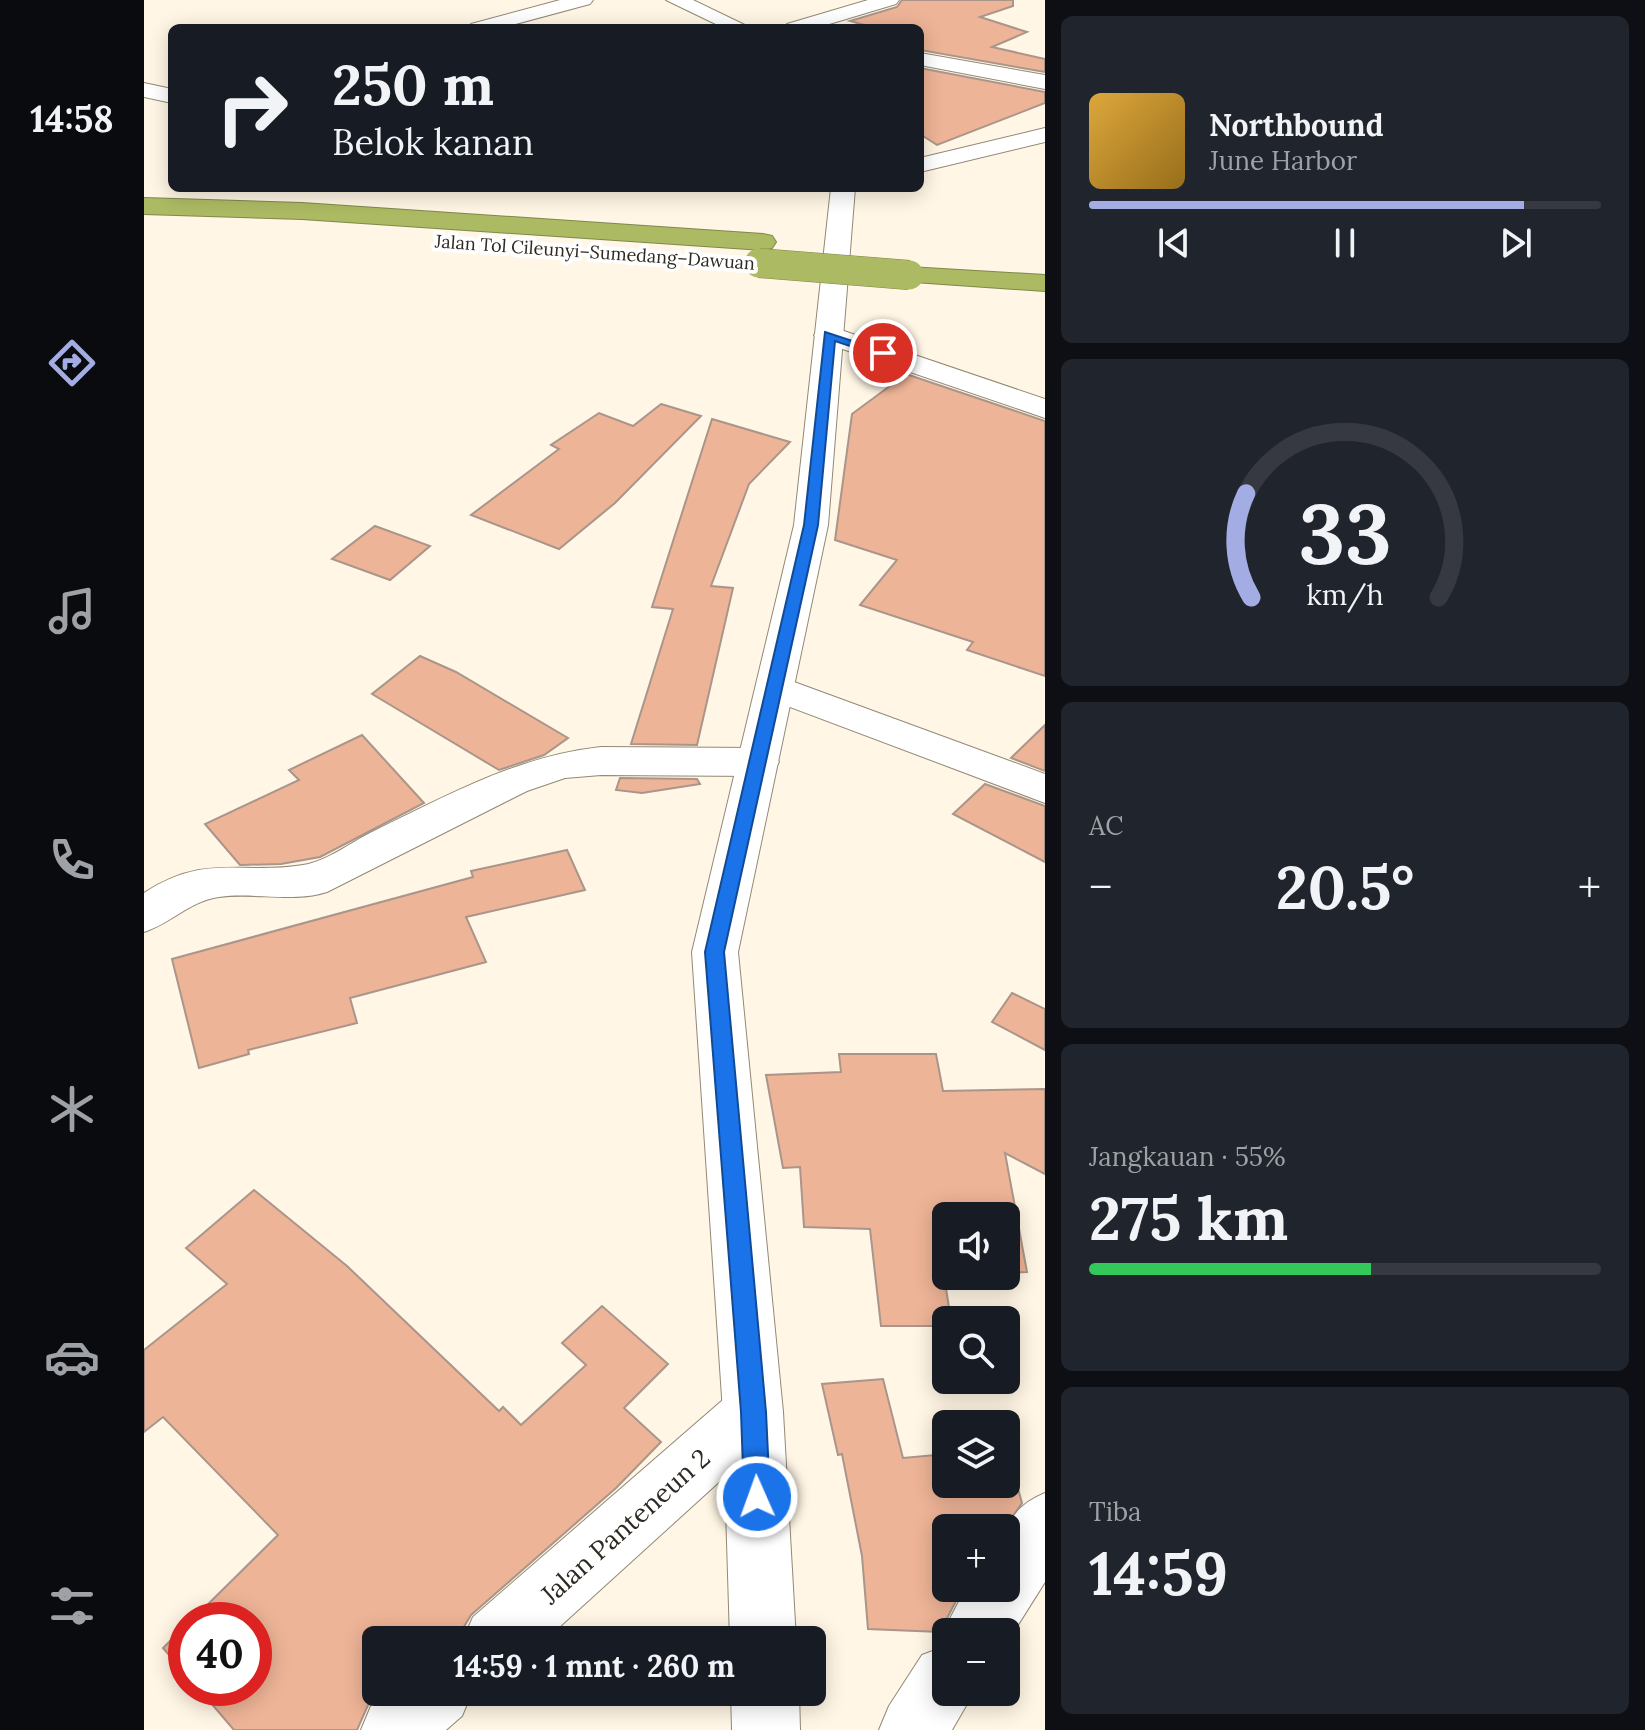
<!DOCTYPE html>
<html lang="id">
<meta charset="utf-8">
<style>
body{margin:0;font-family:Lora,serif;background:#20242c;color:#f1f3f6;height:100vh;display:flex;flex-direction:column;font-size:30px;white-space:nowrap}
*{box-sizing:border-box;margin:0}
p{font-size:26px;color:#9ea1a6}
.icon{flex:none;width:44px;height:44px;fill:none;stroke:currentColor;stroke-width:2;stroke-linecap:round;stroke-linejoin:round}
.map{position:relative;flex:1;overflow:hidden}
.sheet{display:flex;flex-direction:column;gap:16px;padding:16px;background:#0d0f14;width:600px}
.sheet>*{flex:none}
.hud{position:absolute;left:24px;top:24px;width:756px;height:168px;border-radius:12px;box-shadow:0 4px 20px #0003;background:#171b24;color:#f1f3f6;overflow:hidden}
.fabs{position:absolute;left:788px;top:1202px;display:grid;gap:16px}
.fabs a{display:grid;place-items:center;width:88px;height:88px;border-radius:12px;background:#171b24;box-shadow:0 4px 20px #0003;font-size:40px}
.speed{position:absolute;left:24px;top:1602px;display:flex;gap:16px;font-size:40px;font-weight:700;text-align:center}
.speed>*{display:grid;place-content:center;width:104px;height:104px;border-radius:50%;background:#171b24;box-shadow:0 4px 20px #0003;line-height:1}
.speed .limit{border:12px solid #d22;background:#fff;color:#111}
.pin{position:absolute;display:grid;place-items:center;width:68px;height:68px;color:#fff;margin:-34px;border:4px solid #fff;border-radius:50%;box-shadow:0 2px 8px #0007}
.me{position:absolute;width:88px;margin:-44px;rotate:358deg;stroke-linejoin:round;filter:drop-shadow(0 0 6px #0008)}
.turn{display:flex;align-items:center;gap:28px;height:168px;padding:0 32px;font-size:36px}
.turn .icon{width:104px;height:104px;stroke-width:2.5}
.turn b{display:block;font-size:56px;line-height:68px}
.big{font-size:60px;font-weight:700;line-height:1.1}
.sheet .tile{flex:1;display:flex;flex-direction:column;justify-content:center;gap:12px;min-width:0;padding:0 28px;border-radius:12px;background:#20242c}
.sheet .dial{align-items:center;gap:0}
.dial svg{height:208px;overflow:visible;fill:none;stroke:#363941;stroke-width:7;stroke-linecap:round;text-anchor:middle}
.dial text{fill:#f1f3f6;stroke:none}
.song{display:flex;align-items:center;gap:24px}
.cover{width:96px;height:96px;border-radius:12px;background:linear-gradient(135deg,hsl(40 70% 55%),hsl(40 70% 35%))}
.played{height:8px;border-radius:4px;background:linear-gradient(90deg,#a4ade3 85%,#363941 85%)}
.keys{display:flex;justify-content:space-around;direction:ltr}
.heat{display:flex;justify-content:space-between;align-items:center;font-size:44px;direction:ltr}
.charge{height:12px;border-radius:6px;background:linear-gradient(90deg,#34c759 55%,#363941 0)}
.trip{position:absolute;left:218px;top:1626px;width:464px;height:80px;border-radius:12px;background:#171b24;box-shadow:0 4px 20px #0003;font-weight:700;line-height:80px;text-align:center}
main{display:flex;flex:1;min-height:0}
.tab-bar{display:flex;flex-direction:column;width:144px;justify-content:space-around;align-items:center;background:#090b0e;color:#9ea1a6}
.tab-bar .icon{width:56px;height:56px}
.tab-bar .selected{color:#a4ade3}
.tab-bar b{font-size:36px;color:#f1f3f6}
.map>svg:first-child{display:block}
.building{fill:#eeb497;stroke:#aa958a;stroke-width:2}
.lines{fill:none;stroke-linecap:round;stroke-linejoin:round}
.street-casing{stroke:#928875;stroke-width:2}
.secondary-casing{stroke:#928875;stroke-width:2}
.highway-casing{stroke:#80884c;stroke-width:2}
.street{fill:#fff;fill-rule:evenodd}
.secondary{fill:#fff;fill-rule:evenodd}
.highway{fill:#acba63;fill-rule:evenodd}
.highway-bridge-casing{stroke:#80884c;stroke-width:30;stroke-linecap:butt}
.highway-bridge{stroke:#acba63;stroke-width:29}
.route{fill:#1a73e8;stroke:#114b97;stroke-width:2}
.labels{text-anchor:middle;dominant-baseline:central;stroke-width:8;stroke-linejoin:round;paint-order:stroke}
.far-street-label{font-size:18px;fill:#2e2a22;stroke:#fff}
.near-street-label{font-size:26px;fill:#2e2a22;stroke:#fff}
</style>
<main>
<nav class="tab-bar">
<b>14:58</b>
<svg class="icon selected" aria-label="directions" viewBox="0 0 24 24"><path d="M12 3l9 9-9 9-9-9zM9 14v-3h6M13 9l2 2-2 2"/></svg>
<svg class="icon" aria-label="music" viewBox="0 0 24 24"><path d="M9 18V5l10-2v13"/><circle cx="6" cy="18" r="3"/><circle cx="16" cy="16" r="3"/></svg>
<svg class="icon" aria-label="phone" viewBox="0 0 24 24"><path d="M5 4h4l2 5-3 2q2 4 5 5l2-3 5 2v4C11 20 4 13 5 4z"/></svg>
<svg class="icon" aria-label="climate" viewBox="0 0 24 24"><path d="M12 3v18M4 7l16 10M4 17L20 7"/></svg>
<svg class="icon" aria-label="car" viewBox="0 0 24 24"><path d="M5 17H2v-5l4-1 3-4h7l3 4 3 1v5h-3M9 17h6M6 11h13"/><circle cx="7" cy="17" r="2"/><circle cx="17" cy="17" r="2"/></svg>
<svg class="icon" aria-label="filters" viewBox="0 0 24 24"><path d="M4 7h16M4 17h16"/><circle cx="9" cy="7" r="2"/><circle cx="15" cy="17" r="2"/></svg>
</nav>
<div class="map">
<svg width="901" height="1730" viewBox="0 0 901 1730">
<rect width="100%" height="100%" fill="#fff6e5"/>
<g class="building">
<polygon points="758,0 869,0 869,6 836,17 883,32 848,47 901,59 901,72 776,50 776,28 731,28 706,21 753,7"/>
<polygon points="776,68 901,92 901,103 793,145 776,134"/>
<polygon points="762,374 901,421 901,676 823,650 829,642 716,605 753,560 691,540 708,414"/>
<polygon points="517,404 557,416 471,503 415,549 327,515 415,449 407,445 455,413 489,426"/>
<polygon points="568,419 646,442 605,484 567,586 589,588 553,745 487,744 529,609 508,607"/>
<polygon points="231,526 286,546 246,580 188,559"/>
<polygon points="276,656 312,672 424,738 400,755 355,770 228,694"/>
<polygon points="901,725 901,771 867,758"/>
<polygon points="218,735 280,803 176,857 137,864 96,865 61,824 155,780 145,770"/>
<polygon points="476,778 553,779 556,784 498,793 472,790"/>
<polygon points="841,784 901,806 901,862 809,814"/>
<polygon points="423,850 441,890 322,917 342,962 206,998 213,1023 104,1050 105,1054 55,1068 28,959 329,877 327,871"/>
<polygon points="868,993 901,1009 901,1050 848,1022"/>
<polygon points="695,1054 792,1054 799,1091 901,1089 901,1174 861,1153 883,1272 862,1273 862,1216 802,1216 802,1276 808,1276 800,1276 807,1320 802,1320 802,1326 737,1326 726,1229 660,1227 656,1167 639,1168 622,1075 697,1072"/>
<polygon points="110,1190 203,1266 355,1411 359,1407 377,1425 442,1365 418,1343 458,1306 524,1364 480,1408 517,1442 472,1488 327,1615 312,1640 232,1640 232,1692 238,1692 224,1705 213,1730 90,1730 54,1688 110,1688 110,1620 48,1620 134,1535 19,1417 0,1432 0,1350 83,1284 42,1248"/>
<polygon points="739,1379 759,1458 802,1454 802,1484 862,1484 863,1449 878,1503 862,1526 802,1528 802,1588 813,1588 814,1597 796,1632 724,1629 718,1556 698,1454 694,1455 678,1384"/>
<polygon points="42,1625 42,1674 19,1648"/>
</g>
<g class="lines">
<defs>
<g id="street">
<polygon points="416,0 449,0 446,4 357,28 324,28 327,24"/>
<polygon points="724,0 755,0 752,4 672,28 640,28 643,24"/>
<polygon points="776,53 901,75 901,89 776,65"/>
<polygon points="0,83 28,89 28,103 0,97"/>
<polygon points="901,128 901,142 776,172 776,158"/>
<polygon points="685,326 901,399 901,418 675,341 670,335 675,329"/>
<polygon points="631,675 901,774 901,803 617,696 612,687 617,678"/>
<path d="M457,747L614,748L629,752L635,762L629,772L614,776L457,775L421,778L383,791L183,892C148,903 111,892 75,897C46,901 26,924 0,932V893C61,853 97,875 159,865C182,862 209,841 230,831C304,795 374,756 457,747Z"/>
<polygon points="609,1384 630,1392 639,1412 630,1432 401,1640 319,1640 329,1617 588,1392"/>
<path d="M901,1493V1582L862,1644V1632H802V1639L799,1632L822,1588H862C862,1543 853,1513 901,1493Z"/>
<polygon points="802,1646 802,1692 830,1692 808,1730 735,1730 745,1706 778,1655"/>
<polygon points="243,1692 328,1692 318,1716 302,1730 217,1730 227,1706"/>
</g>
<g id="secondary">
<polygon points="522,0 549,0 607,28 580,28"/>
<polygon points="687,188 711,188 684,525 594,952 639,1412 652,1640 586,1640 579,1412 548,952 650,525"/>
<polygon points="587,1692 655,1692 656,1730 588,1730"/>
</g>
<g id="highway">
<polygon points="0,198 158,203 619,234 628,236 632,242 628,248 619,250 158,219 0,214"/>
<polygon points="765,267 901,275 901,291 755,281 751,275 755,269"/>
</g>
</defs>
<use href="#street" class="street-casing"/>
<use href="#secondary" class="secondary-casing"/>
<use href="#highway" class="highway-casing"/>
<use href="#street" class="street"/>
<use href="#secondary" class="secondary"/>
<use href="#highway" class="highway"/>
<defs>
<polyline id="highway-bridge" points="615,263 765,275"/>
</defs>
<use href="#highway-bridge" class="highway-bridge-casing"/>
<use href="#highway-bridge" class="highway-bridge"/>
</g>
<polygon class="route" points="681,332 745,353 739,357 691,341 674,525 580,952 622,1412 626,1497 622,1506 613,1510 604,1506 600,1497 597,1412 561,952 660,525"/>
<g class="labels">
<g class="far-street-label">
<text transform="translate(451 252) rotate(4)">Jalan Tol Cileunyi–Sumedang–Dawuan</text>
</g>
<g class="near-street-label">
<text transform="translate(481 1526) rotate(-42)">Jalan Panteneun 2</text>
</g>
</g>
</svg>
<div class="fabs">
<a><svg class="icon" aria-label="sound" viewBox="0 0 24 24"><path d="M4 9h4l5-4v14l-5-4H4zM17 9q2 3 0 6"/></svg></a>
<a><svg class="icon" aria-label="search" viewBox="0 0 24 24"><circle cx="10" cy="10" r="6"/><path d="M15 15l6 6"/></svg></a>
<a><svg class="icon" aria-label="layers" viewBox="0 0 24 24"><path d="M12 4l9 5-9 5-9-5zM3 14l9 5 9-5"/></svg></a>
<a>+</a>
<a>−</a>
</div>
<div class="speed"><div class="limit">40</div></div>
<div class="pin" style="left:739px;top:353px;background:#d93025"><svg class="icon" aria-label="arrive" viewBox="0 0 24 24"><path d="M6 21V4h12l-3 4 3 4H6"/></svg></div>
<svg class="me" style="left:613px;top:1497px" viewBox="-20 -20 40 40"><circle r="17" fill="#1a73e8" stroke="#fff" stroke-width="3"/><path d="M0-11L8 9 0 5-8 9z" fill="#fff"/></svg>
<div class="trip">14:59 · 1 mnt · 260 m</div>
<div class="hud">
<div class="turn"><svg class="icon" aria-label="right" viewBox="0 0 24 24"><path d="M7 20v-9h11M14 6l5 5-5 5"/></svg><div><b>250 m</b>Belok kanan</div></div>
</div>
</div>
<section class="sheet">
<div class="tile">
<div class="song"><i class="cover"></i><div><b>Northbound</b><p>June Harbor</p></div></div>
<div class="played"></div>
<div class="keys"><svg class="icon" aria-label="previous" viewBox="0 0 24 24"><path d="M18 5L8 12l10 7zM5 5v14"/></svg><svg class="icon" aria-label="pause" viewBox="0 0 24 24"><path d="M8 5v14M16 5v14"/></svg><svg class="icon" aria-label="next" viewBox="0 0 24 24"><path d="M6 5l10 7-10 7zM19 5v14"/></svg></div>
</div>
<div class="tile dial"><svg viewBox="0 0 100 80">
<path d="M14 69A42 42 0 1 1 86 69"/>
<path d="M14 69A42 42 0 0 1 12 29" stroke="#a4ade3"/>
<text x="50" y="56" font-size="32" font-weight="700">33</text>
<text x="50" y="72" font-size="11">km/h</text>
</svg></div>
<div class="tile"><p>AC</p>
<div class="heat"><a>−</a><b class="big">20.5°</b><a>+</a></div>
</div>
<div class="tile"><p>Jangkauan · 55%</p><b class="big">275 km</b><div class="charge"></div></div>
<div class="tile"><p>Tiba</p><b class="big">14:59</b></div>
</section>
</main>
